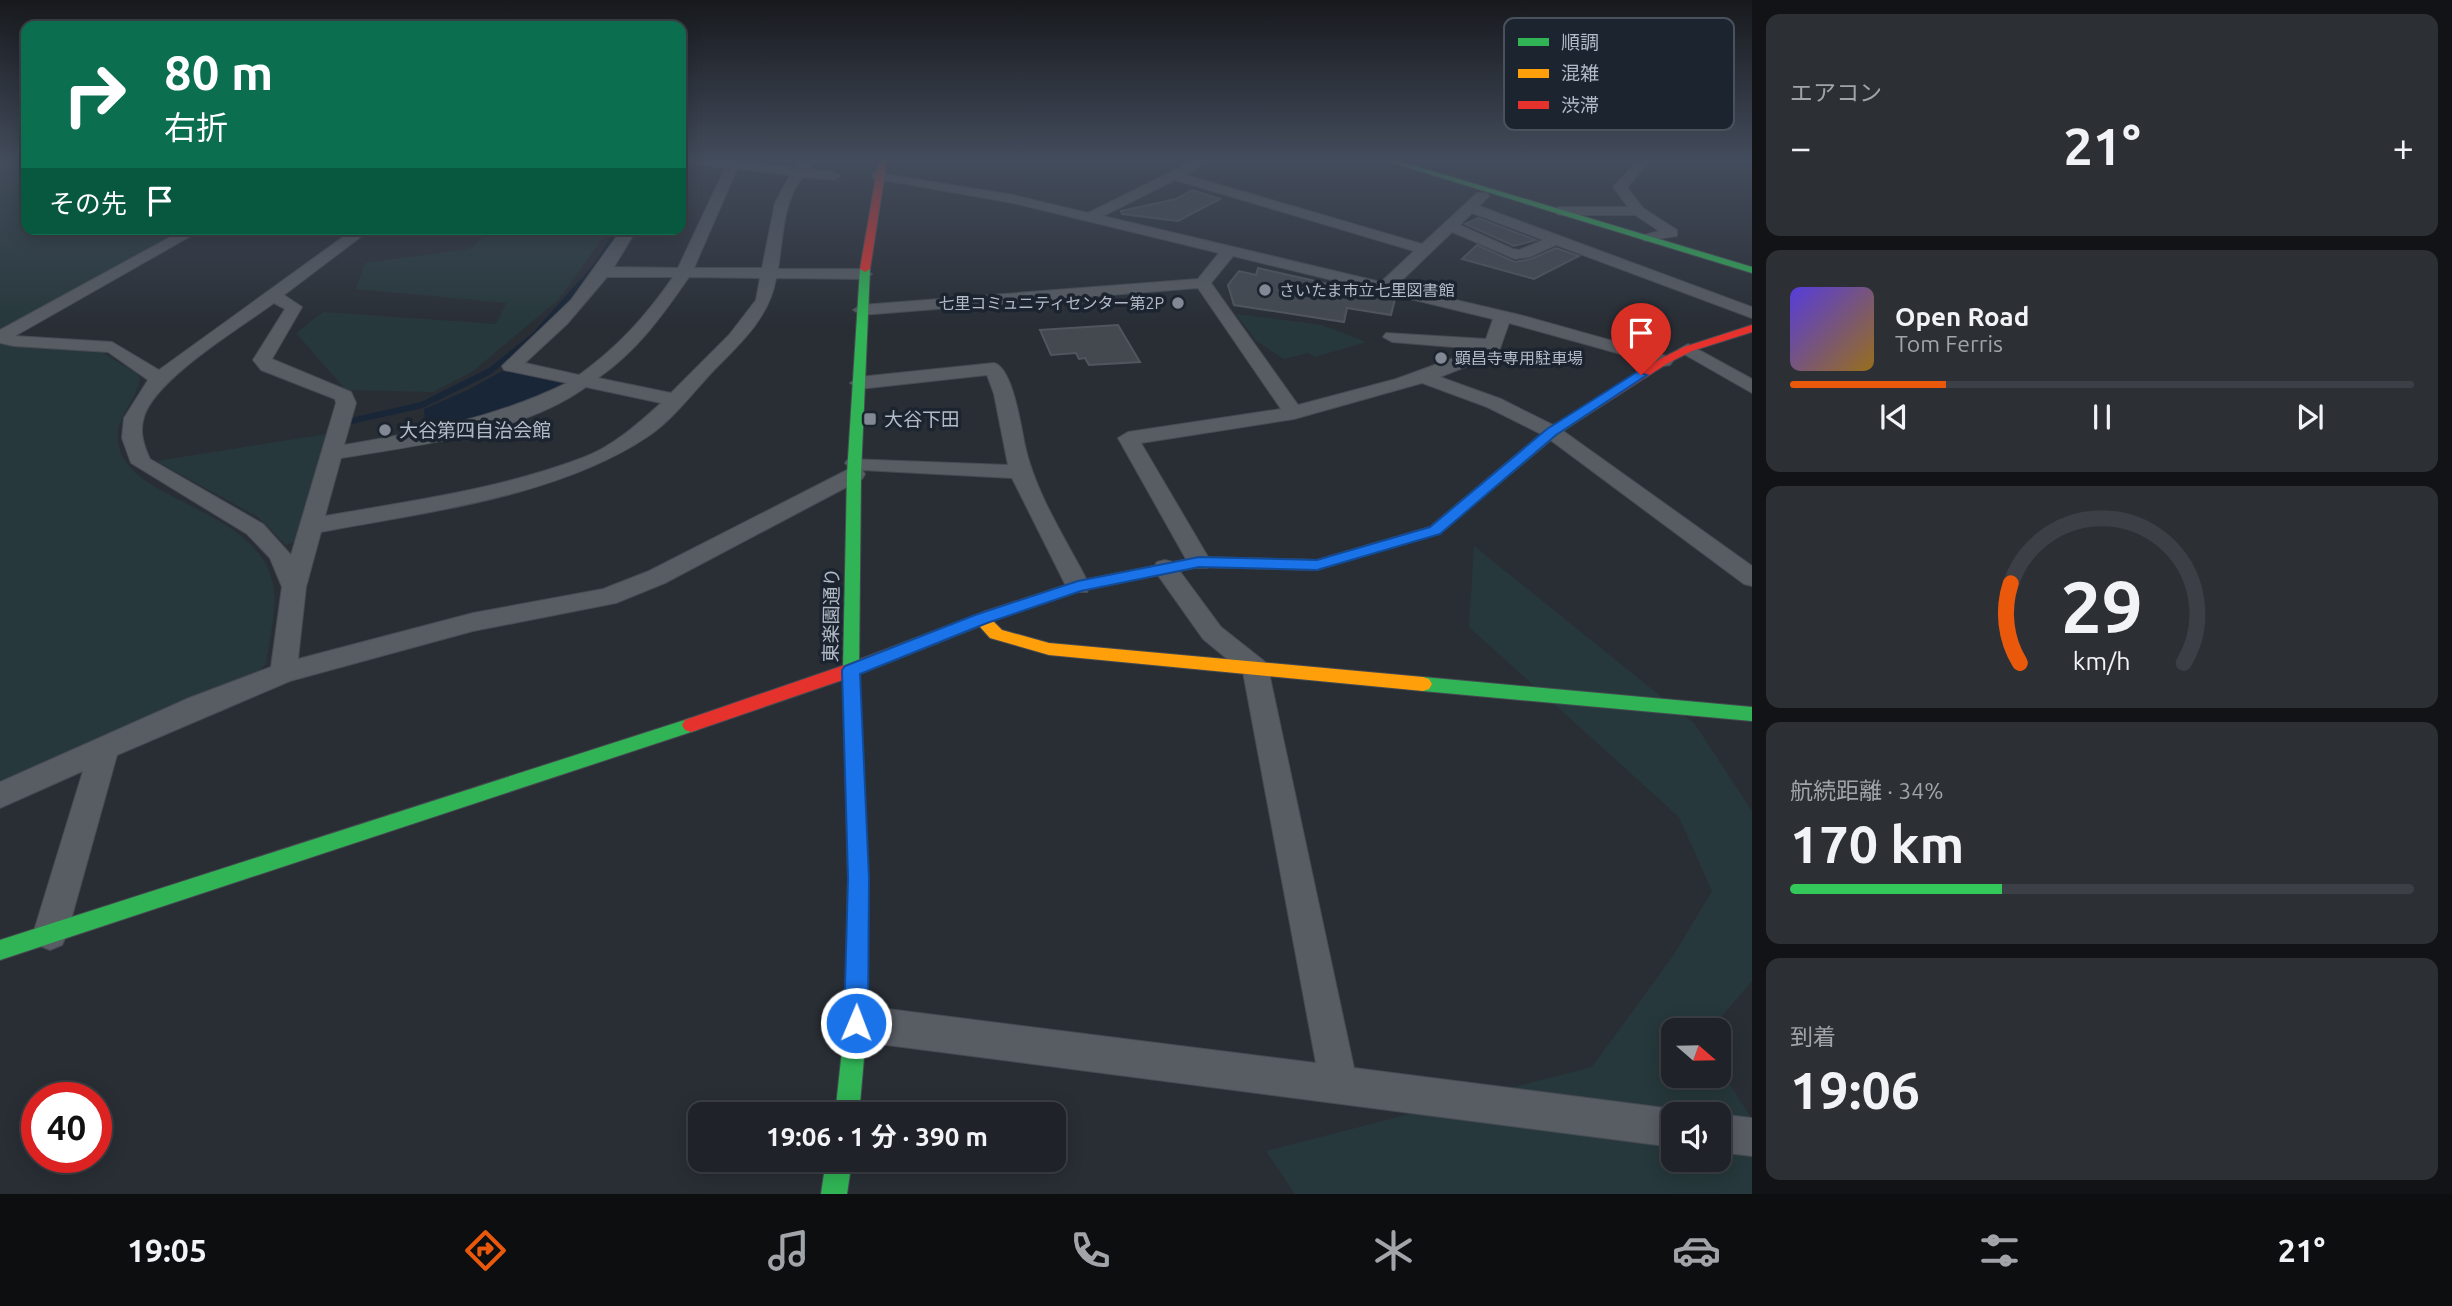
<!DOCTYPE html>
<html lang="ja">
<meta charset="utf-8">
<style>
body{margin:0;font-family:Ubuntu,"Noto Sans JP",sans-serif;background:#2c2f34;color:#f1f3f6;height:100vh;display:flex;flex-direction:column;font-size:26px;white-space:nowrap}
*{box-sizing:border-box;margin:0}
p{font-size:23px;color:#a1a4a8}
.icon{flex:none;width:38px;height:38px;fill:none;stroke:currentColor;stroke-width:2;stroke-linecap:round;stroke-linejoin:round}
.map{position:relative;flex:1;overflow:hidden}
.drawer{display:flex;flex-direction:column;gap:14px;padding:14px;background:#111316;width:700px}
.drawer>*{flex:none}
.top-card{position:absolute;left:21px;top:21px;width:665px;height:214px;border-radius:14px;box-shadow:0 4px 18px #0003,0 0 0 2px #3c3f45;background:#0b6e4f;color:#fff;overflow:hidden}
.needle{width:46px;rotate:110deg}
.tools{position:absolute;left:1661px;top:1018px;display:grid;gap:14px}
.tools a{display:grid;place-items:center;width:70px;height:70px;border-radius:14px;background:#1f2228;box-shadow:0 4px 18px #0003,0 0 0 2px #3c3f45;font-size:35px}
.speed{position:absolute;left:21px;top:1082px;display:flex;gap:14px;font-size:35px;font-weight:700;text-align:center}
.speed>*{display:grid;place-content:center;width:91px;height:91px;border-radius:50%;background:#1f2228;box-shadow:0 4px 18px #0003,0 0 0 2px #3c3f45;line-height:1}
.speed .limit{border:10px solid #d22;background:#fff;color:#111}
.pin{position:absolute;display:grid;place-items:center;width:60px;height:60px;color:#fff;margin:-72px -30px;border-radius:50% 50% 50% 0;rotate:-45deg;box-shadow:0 0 7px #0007}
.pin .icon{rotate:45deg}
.me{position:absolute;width:77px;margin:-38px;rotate:1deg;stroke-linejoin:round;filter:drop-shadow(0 0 5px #0008)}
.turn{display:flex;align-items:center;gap:24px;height:147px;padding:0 28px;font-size:32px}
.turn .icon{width:91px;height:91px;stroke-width:2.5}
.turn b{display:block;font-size:49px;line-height:60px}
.then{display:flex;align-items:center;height:66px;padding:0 28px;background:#0003;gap:14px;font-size:26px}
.big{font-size:52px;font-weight:700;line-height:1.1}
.drawer .widget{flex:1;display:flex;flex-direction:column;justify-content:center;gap:10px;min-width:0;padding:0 24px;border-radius:14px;background:#2c2f34}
.drawer .dial{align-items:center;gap:0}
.dial svg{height:182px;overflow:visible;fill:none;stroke:#3c3f45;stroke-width:7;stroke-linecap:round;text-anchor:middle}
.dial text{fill:#f1f3f6;stroke:none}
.song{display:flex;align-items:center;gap:21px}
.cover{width:84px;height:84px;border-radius:10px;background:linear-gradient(135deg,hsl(250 70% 55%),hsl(40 70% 35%))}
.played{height:7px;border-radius:4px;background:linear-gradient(90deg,#ea580c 25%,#3c3f45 25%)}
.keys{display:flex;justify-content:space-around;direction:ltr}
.heat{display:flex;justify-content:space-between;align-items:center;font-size:38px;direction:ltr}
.charge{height:10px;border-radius:5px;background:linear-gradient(90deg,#34c759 34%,#3c3f45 0)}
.trip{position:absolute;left:688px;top:1102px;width:378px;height:70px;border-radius:14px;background:#1f2228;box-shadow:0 4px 18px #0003,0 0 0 2px #3c3f45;font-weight:700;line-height:70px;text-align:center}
.menu{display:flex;height:112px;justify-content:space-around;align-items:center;background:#0c0e10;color:#a1a4a8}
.menu .icon{width:49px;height:49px}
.menu .on{color:#ea580c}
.menu b{font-size:32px;color:#f1f3f6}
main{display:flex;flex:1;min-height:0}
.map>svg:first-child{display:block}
.green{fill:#26383b;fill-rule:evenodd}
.water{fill:#192638}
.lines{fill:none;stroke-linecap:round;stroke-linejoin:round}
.stream-far1{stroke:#192638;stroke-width:4.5}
.stream{stroke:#192638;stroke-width:6}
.building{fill:#444950;stroke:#51555d;stroke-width:2}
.street-casing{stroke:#464a52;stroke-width:2}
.fast-casing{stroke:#464a52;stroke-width:2}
.slow-casing{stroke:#464a52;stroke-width:2}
.jam-casing{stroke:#464a52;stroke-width:2}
.street{fill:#585c63;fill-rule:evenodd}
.fast{fill:#30b455;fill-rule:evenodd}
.slow{fill:#ff9f0a;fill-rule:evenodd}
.jam{fill:#e5322d;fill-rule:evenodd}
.route{fill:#1a73e8;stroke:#114b97;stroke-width:2}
.poi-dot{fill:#828994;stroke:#1c2430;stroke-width:2.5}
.labels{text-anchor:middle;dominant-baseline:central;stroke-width:7;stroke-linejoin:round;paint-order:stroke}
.far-poi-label{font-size:16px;fill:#b2bac7;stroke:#1c2430;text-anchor:start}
.poi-label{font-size:19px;fill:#b2bac7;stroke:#1c2430;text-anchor:start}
.street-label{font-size:19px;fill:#b2bac7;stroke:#1c2430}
.key{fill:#1c2430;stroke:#49515d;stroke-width:2}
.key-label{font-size:19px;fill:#b2bac7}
</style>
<main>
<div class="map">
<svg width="1752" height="1194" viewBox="0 0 1752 1194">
<rect width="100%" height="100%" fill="#292e35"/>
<g class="green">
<polygon points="0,159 26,159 26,229 191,229 0,332"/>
<polygon points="492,229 609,229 559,299 472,372 433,392 346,390 296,333 323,312 496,324 507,303 356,289 365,263 470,249"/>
<polygon points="1236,314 1322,325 1366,342 1315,357 1308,353 1284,359 1256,341"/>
<path d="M0,344L98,350L135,372L140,377C138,401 115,416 118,441C123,502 257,506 273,584C278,609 269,639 266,664L256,673L0,783Z"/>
<polygon points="327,434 296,541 286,545 258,517 156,461"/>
<path d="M1474,546L1694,723L1752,811V981L1709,1031H1673V1076H1718L1719,1068L1752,1119V1194H1295L1266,1151L1592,1067L1673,956L1712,891L1679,817L1469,627ZM1673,1115H1718V1160H1673Z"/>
</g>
<polygon class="water" points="504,370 568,383 528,405 426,432 424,409 468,390"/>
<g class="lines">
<polyline class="stream-far1" points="579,285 594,268 618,229"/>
<polyline class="stream" points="351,421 422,405 490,371 535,335 581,283"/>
</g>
<g class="building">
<polygon points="1192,190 1220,199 1178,221 1122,214 1121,211 1176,199"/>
<polygon points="1478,218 1536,240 1514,246 1465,224"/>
<polygon points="1477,245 1515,262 1531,259 1556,248 1579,256 1534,279 1462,259"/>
<polygon points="1258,268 1395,299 1391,315 1347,308 1344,322 1234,305 1228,285 1239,271 1256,275"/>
<polygon points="1118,325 1140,362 1089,365 1085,358 1079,359 1076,353 1051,355 1040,330"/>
</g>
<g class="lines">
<defs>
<g id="street">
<path d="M681,159H744L742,162L796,168L804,159H817L809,169L834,172L841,176L834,180L803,177C783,200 783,239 778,269H864L872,274L864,279L776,278C770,316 742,342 715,369C694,391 673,420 647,437C557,497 426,512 321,532L306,587L298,659L473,613L603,589L649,571L851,468L845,463L848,459L1008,465L994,394L987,375L859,389L850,383L859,377L994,363C1013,368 1021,427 1025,446C1036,495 1067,541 1090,586L1087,592H1069L1012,478L862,470L865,474L862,479L665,583L616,603L473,631L290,681L117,755L67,934L62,945L50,950L38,945L33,934L83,771L0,808V782L189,698L271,667L282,587L270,558L247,534L131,463L122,438L124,418L148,380L108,352L14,346L0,343V330L185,229H203L15,336L112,342L159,370L354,229H371L284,295L302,307L272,359L351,392L356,403L344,445C422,432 495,418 567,383L504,370L502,366L571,300L622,229H637L614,267L678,268L725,168L681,163ZM737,169L790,175L775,203L762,268H694ZM607,277H673C646,316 618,347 579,375L525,363L567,324ZM689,277L760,278L756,300L729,335L671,393L598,378C637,351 662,316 689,277ZM274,303L285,309L253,360L261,370L335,399L336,403L291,555L263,524L150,459C144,446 139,432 144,417C155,379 240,328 274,303ZM586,387L661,403C638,424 612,447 582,458C500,489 411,501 325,516L341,458C418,445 521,434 586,387Z"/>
<path d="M1197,159H1213L1186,175L1422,244L1477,193H1487L1489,196L1479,206L1752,307V318L1556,245L1530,257L1515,259L1452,232L1396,286L1520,315L1670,357L1673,361L1670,365L1664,366L1509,323L1498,354L1440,377L1501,399L1559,428L1752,566V586L1744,584L1545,436L1487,407L1422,383L1294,419L1141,443L1211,562L1207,568H1191L1118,438L1128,432L1281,409L1198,288L861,315L853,310L861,305L1198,279L1219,253L1013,203L878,179L873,178V172L1013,195L1088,213ZM1175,180L1414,251L1381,282L1103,216ZM1472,213L1543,240L1519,250L1513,249L1460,225ZM1233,256L1493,319L1486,339L1386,333L1383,337L1392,342L1478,349L1396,379L1298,405L1211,283Z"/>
<polygon points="1639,159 1652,159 1627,187 1643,208 1677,230 1677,236 1644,241 1644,235 1659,231 1635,215 1559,215 1552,211 1559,207 1628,207 1613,187"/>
<polygon points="1688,344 1752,379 1752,393 1682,353 1679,349"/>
<polygon points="1165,560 1173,562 1221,627 1264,661 1268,668 1354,1068 1673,1109 1687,1115 1673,1115 1673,1147 856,1041 843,1036 838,1023 843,1010 856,1005 1316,1063 1243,672 1203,639 1157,574 1153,568 1157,562"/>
<polygon points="1718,1114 1752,1118 1752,1156 1718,1152 1718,1115 1715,1115"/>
</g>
<g id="fast">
<polygon points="1380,159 1392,159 1752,267 1752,273"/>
<polygon points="865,266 870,269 861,474 859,670 868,878 867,1023 859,1115 835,1115 845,1023 848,878 843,670 847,474 860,269"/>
<polygon points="1570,416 1576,420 1575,423 1557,435 1440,533 1317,570 1199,567 1080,591 989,622 981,616 983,612 1078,581 1199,557 1317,560 1430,527 1547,429"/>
<polygon points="1423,677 1752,707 1752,721 1423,691 1417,689 1414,684 1417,679"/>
<polygon points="691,718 697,720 700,725 697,730 0,960 0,940"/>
<polygon points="826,1160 852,1160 847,1194 821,1194"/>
</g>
<polygon id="slow" points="981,613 987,615 1002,630 1049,643 1423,677 1429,679 1432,684 1429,689 1423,691 1049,655 990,638 973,619"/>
<g id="jam">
<polygon points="879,159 887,159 870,269 865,272 860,269"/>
<polygon points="1752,325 1752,332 1692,351 1668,363 1575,423 1570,424 1564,420 1660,359 1684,347"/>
<polygon points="989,610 995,612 997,616 995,620 857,675 691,732 685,730 682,725 685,720 845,665"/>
</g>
</defs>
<use href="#street" class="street-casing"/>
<use href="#fast" class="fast-casing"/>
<use href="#slow" class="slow-casing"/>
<use href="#jam" class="jam-casing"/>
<use href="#street" class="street"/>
<use href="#fast" class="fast"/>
<use href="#slow" class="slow"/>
<use href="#jam" class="jam"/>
</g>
<linearGradient id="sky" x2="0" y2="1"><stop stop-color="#17191d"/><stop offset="0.49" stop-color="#434c5c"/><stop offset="1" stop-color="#434c5c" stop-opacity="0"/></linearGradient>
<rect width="1752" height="326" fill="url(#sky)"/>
<polygon class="route" points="1637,372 1647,375 1556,435 1440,534 1317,570 1199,567 1081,591 987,623 860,674 869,878 868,1023 864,1031 856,1035 848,1031 844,1023 848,878 842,670 845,666 975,615 1078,581 1199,557 1317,560 1430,527 1547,429"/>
<g class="poi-dot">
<circle cx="1265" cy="290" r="7"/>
<circle cx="1178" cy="303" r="7"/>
<circle cx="1441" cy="358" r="7"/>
<rect x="863" y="412" width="14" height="14" rx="3.5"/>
<circle cx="385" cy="430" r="7"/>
</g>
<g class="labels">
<g class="far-poi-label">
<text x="1279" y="290">さいたま市立七里図書館</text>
<text x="1164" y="303" text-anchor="end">七里コミュニティセンター第2P</text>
<text x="1455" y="358">顕昌寺専用駐車場</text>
</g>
<g class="poi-label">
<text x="884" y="419">大谷下田</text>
<text x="399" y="430">大谷第四自治会館</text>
</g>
<g class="street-label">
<text transform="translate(831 615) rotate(-89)">東楽園通り</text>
</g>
</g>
<rect x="1504" y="18" width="230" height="112" rx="10" class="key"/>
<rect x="1518" y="38" width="31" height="8" fill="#30b455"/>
<rect x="1518" y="69" width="31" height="9" fill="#ff9f0a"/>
<rect x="1518" y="101" width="31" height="8" fill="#e5322d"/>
<g class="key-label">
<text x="1561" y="49">順調</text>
<text x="1561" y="80">混雑</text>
<text x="1561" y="112">渋滞</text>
</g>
</svg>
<div class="tools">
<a><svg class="needle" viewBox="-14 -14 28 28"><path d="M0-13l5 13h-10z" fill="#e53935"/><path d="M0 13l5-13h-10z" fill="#a1a4a8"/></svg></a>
<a><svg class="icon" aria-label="sound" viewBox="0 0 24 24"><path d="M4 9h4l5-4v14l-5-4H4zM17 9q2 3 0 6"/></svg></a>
</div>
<div class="speed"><div class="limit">40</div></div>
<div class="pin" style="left:1641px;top:375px;background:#d93025"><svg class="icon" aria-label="arrive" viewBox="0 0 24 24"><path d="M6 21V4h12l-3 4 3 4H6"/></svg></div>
<svg class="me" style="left:856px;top:1023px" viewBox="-20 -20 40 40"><circle r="17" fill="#1a73e8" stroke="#fff" stroke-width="3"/><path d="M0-11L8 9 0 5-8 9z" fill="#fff"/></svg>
<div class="trip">19:06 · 1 分 · 390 m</div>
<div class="top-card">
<div class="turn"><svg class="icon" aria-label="right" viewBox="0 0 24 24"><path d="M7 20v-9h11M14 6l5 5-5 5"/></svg><div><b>80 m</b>右折</div></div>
<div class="then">その先<svg class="icon" aria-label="arrive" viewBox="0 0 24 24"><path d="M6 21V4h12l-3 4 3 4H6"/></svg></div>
</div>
</div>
<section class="drawer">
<div class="widget"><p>エアコン</p>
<div class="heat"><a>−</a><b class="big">21°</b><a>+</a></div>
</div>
<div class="widget">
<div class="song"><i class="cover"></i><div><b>Open Road</b><p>Tom Ferris</p></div></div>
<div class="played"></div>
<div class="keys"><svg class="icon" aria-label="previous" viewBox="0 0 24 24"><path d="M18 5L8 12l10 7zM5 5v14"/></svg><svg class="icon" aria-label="pause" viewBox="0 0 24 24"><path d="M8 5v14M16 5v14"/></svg><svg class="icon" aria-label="next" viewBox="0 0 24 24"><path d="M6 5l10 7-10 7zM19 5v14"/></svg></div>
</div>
<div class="widget dial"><svg viewBox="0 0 100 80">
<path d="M14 69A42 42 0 1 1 86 69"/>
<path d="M14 69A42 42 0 0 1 10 34" stroke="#ea580c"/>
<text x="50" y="56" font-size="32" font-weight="700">29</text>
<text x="50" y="72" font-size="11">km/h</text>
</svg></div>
<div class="widget"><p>航続距離 · 34%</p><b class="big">170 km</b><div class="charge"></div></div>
<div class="widget"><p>到着</p><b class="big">19:06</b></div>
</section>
</main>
<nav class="menu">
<b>19:05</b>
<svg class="icon on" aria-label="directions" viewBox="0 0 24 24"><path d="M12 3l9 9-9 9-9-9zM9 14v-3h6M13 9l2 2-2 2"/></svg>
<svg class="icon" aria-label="music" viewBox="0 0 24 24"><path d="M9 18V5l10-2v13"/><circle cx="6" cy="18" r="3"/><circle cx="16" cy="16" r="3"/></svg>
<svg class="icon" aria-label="phone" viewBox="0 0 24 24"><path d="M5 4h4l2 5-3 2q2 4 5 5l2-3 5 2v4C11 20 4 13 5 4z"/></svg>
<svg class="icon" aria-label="climate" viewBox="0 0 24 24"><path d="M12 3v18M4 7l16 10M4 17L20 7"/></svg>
<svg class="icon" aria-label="car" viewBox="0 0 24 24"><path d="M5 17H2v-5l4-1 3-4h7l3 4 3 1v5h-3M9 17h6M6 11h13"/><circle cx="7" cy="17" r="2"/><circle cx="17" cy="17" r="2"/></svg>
<svg class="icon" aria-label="filters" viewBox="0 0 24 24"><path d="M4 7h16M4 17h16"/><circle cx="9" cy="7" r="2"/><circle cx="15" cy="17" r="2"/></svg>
<b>21°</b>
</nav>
